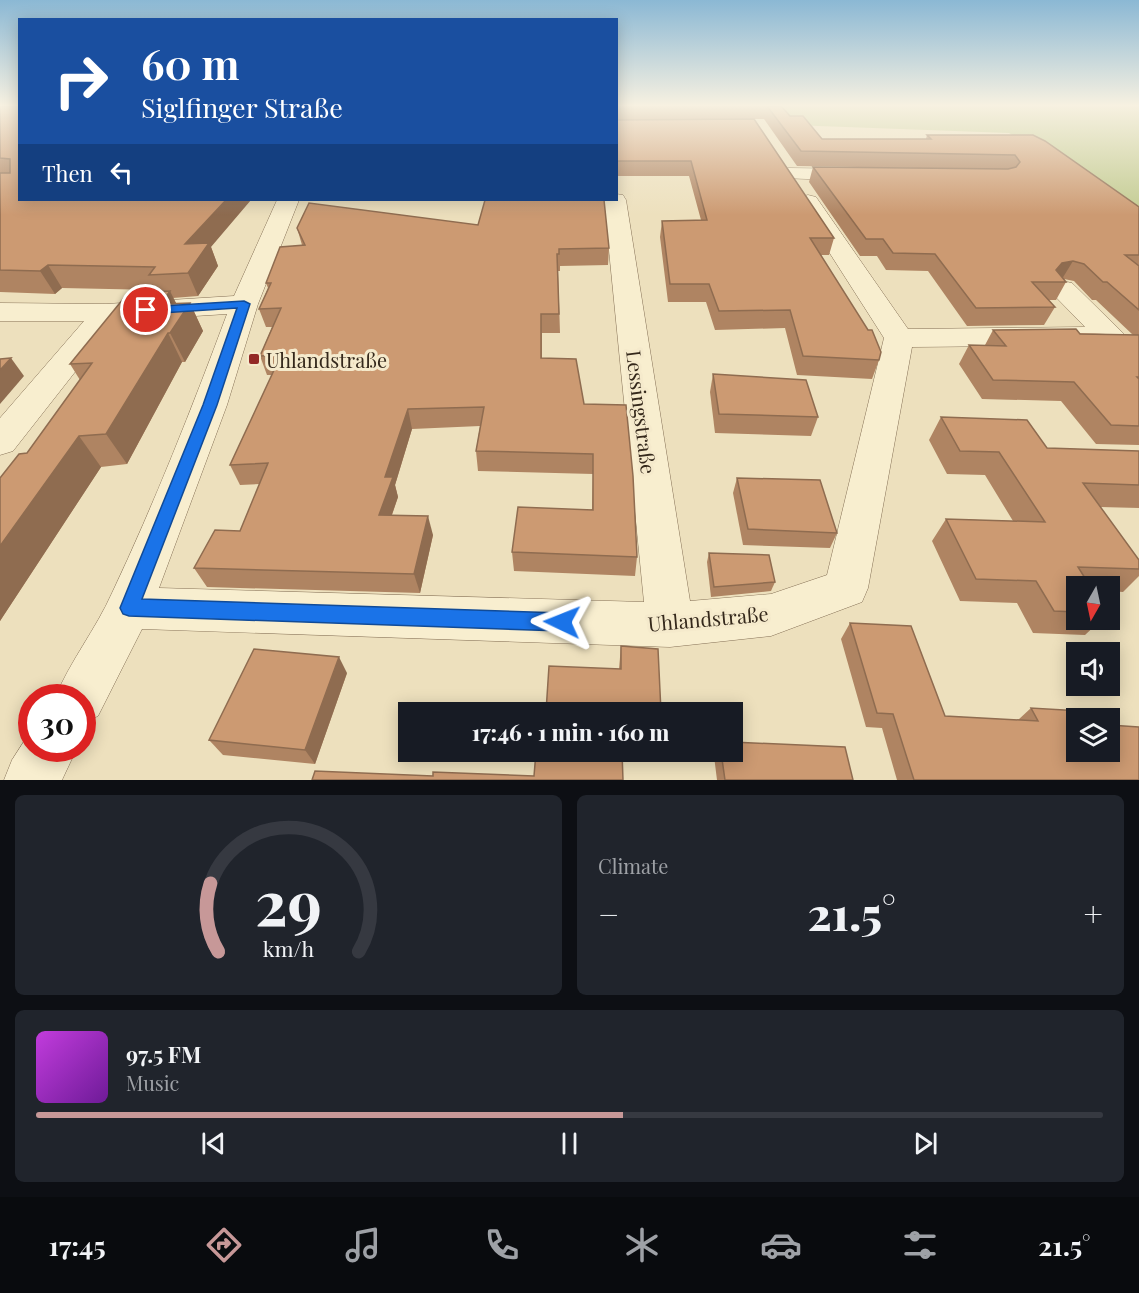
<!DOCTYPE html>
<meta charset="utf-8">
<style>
body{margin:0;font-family:"Playfair Display",serif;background:#20242c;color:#f1f3f6;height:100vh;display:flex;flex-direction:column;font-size:22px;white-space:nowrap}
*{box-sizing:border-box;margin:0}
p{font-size:20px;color:#9ea1a6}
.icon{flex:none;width:33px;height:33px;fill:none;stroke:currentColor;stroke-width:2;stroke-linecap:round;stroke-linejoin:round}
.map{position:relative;height:780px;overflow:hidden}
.side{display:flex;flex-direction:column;gap:15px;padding:15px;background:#0d0f14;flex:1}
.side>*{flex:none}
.banner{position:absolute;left:18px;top:18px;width:600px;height:183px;border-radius:0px;box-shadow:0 3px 15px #0003;background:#1a4fa0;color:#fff;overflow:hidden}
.needle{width:39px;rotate:189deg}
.controls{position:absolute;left:1066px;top:576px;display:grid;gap:12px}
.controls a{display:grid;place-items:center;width:54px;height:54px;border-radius:0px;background:#171b24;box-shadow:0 3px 15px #0003;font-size:30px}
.speed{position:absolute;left:18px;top:684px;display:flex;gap:12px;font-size:30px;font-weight:700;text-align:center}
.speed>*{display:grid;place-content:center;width:78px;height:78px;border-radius:50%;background:#171b24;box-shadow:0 3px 15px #0003;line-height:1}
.speed .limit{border:9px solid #d22;background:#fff;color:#111}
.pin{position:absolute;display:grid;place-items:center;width:51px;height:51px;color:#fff;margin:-26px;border:3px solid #fff;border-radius:50%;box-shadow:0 2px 6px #0007}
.me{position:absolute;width:66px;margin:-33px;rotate:272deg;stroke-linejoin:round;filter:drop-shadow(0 0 4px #0008)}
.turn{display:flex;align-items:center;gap:21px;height:126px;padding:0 24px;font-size:27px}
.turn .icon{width:78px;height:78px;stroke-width:2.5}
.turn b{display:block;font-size:42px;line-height:51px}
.then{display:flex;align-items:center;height:57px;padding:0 24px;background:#0003;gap:12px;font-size:22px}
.big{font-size:45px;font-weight:800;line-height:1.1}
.side .widget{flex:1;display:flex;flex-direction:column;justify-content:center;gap:9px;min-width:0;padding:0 21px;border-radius:9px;background:#20242c}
.side .dial{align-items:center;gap:0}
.dial svg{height:156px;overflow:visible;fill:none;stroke:#363941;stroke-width:7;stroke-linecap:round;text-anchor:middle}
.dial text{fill:#f1f3f6;stroke:none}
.song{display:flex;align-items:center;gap:18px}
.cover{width:72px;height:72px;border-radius:9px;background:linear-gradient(135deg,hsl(290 70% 55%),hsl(280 70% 35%))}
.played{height:6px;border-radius:3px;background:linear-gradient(90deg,#c79898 55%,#363941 55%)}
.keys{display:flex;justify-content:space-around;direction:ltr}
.heat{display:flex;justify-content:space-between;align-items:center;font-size:33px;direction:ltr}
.side .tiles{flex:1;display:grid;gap:15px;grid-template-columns:1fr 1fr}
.widget:last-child{grid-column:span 2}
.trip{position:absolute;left:398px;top:702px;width:345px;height:60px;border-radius:0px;background:#171b24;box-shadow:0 3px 15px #0003;font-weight:800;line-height:60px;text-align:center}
.dock{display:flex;height:96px;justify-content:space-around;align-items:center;background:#090b0e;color:#9ea1a6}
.dock .icon{width:42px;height:42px}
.dock .selected{color:#c79898}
.dock b{font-size:27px;color:#f1f3f6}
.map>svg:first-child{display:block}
.green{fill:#c2cb91}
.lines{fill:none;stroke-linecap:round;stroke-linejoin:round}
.street-casing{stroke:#857056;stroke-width:1}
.street{fill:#f8eecf;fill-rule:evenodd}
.wall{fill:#af8462}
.shaded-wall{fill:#8f6c50}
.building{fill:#cc9a72;stroke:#8f6c50;stroke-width:1.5}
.route{fill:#1a73e8;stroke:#114b97;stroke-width:1.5}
.poi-dot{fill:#932926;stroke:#f5eacc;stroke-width:2}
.labels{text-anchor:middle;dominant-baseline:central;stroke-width:6;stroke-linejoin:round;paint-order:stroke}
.poi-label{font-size:20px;fill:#34281b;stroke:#f5eacc;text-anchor:start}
.street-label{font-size:20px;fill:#34281b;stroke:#f5eacc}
</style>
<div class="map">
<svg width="1139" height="780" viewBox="0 0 1139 780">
<rect width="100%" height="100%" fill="#ede0bd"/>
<polygon class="green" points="779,106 1139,106 1139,213 1009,133 791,125"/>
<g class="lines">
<defs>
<g id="street">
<polygon points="789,168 857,169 864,171 867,175 864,179 857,181 782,178 779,174 782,170"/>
<path d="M616,194L623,195L626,200L690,601L771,594L827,575L884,338L797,202L800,197L808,195L816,197L908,329L1085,327L1048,289L1052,283L1062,281L1072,283L1126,336L1122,342L1111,345L912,347L868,588L862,602L771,636L670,647L142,629L98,716L82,723V698H55C70,661 96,629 112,593C155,502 192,408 227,314L115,321L13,451L0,455V418L84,321H0V303L106,304L234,296L277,200H299L258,304L227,405L159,588L644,602L604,200H616Z"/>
<polygon points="32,729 32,748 77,748 62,780 4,780 12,760"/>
</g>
</defs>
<use href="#street" class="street-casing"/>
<use href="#street" class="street"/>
</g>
<g class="wall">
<polygon points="0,106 211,247 218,266 198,296 173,298 176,303 190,303 203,331 185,362 182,362 127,464 101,467 0,621 0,478 27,453 80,380 70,364 157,291 156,290 62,288 55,294 0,292"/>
<polygon points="616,106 781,106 790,116 822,139 926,139 927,135 1033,135 1139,207 1139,445 1096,444 1061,401 982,399 959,364 969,345 985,345 993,330 1133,335 1096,300 1092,300 1074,281 1064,279 1066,282 1056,300 1048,300 1055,307 1044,325 967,326 928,271 886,270 877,256 860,256 809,182 813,167 918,168 797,166 764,119 754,119 834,238 829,255 821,255 879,360 872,379 797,375 785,328 715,330 706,302 668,302 660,237 662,221 701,220 689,176 616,176 616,120 711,119 616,120"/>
<polygon points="478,225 609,248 608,265 560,266 560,271 558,271 560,333 542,333 542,358 584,404 637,557 635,576 514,571 512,552 592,509 593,474 478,471 476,451 480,426 412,429 395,485 398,497 392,515 433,535 420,593 207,587 194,568 240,531 260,484 240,485 230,465 272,375 267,375 260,356 272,327 266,327 259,309 268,288 266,283 302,245 297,228"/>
<polygon points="713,374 818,417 811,436 715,433 710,392"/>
<polygon points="941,417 1047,448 1139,451 1139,508 1100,507 1139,560 1139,576 1123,592 1110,591 1110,586 1077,586 1077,620 1101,620 1085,635 1033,633 1017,603 960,601 932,541 946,519 1013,521 985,475 947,474 929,440"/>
<polygon points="737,478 837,533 830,548 743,545 733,493"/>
<polygon points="709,553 775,582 771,591 711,597 707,562"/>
<polygon points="850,623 945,716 1018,720 1031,708 1077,752 1139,780 897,780 882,728 866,727 841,639"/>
<polygon points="621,646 661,712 619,669"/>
<polygon points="347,673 315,764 223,755 209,740"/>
<polygon points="716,752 732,752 853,780 717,780 714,756"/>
</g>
<g class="shaded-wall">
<polygon points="226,200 251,200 211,247 218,266 198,296 188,273 185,244"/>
<polygon points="1073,261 1062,279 1056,270 1062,263"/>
<polygon points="48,265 62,288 55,294 40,271"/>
<polygon points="170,291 182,315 190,303 203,331 185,362 170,333 161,304"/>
<polygon points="168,333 182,362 127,464 106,434"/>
<polygon points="11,358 24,376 0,404 0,370"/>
<polygon points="408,409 412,429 395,485 398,497 385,534 379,515 385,477"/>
<polygon points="79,436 101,467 0,621 0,546"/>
<polygon points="428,516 433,535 420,593 414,574"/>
<polygon points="339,657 347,673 315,764 305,750"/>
</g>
<g class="building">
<polygon points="0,106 20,106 20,200 226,200 185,244 209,243 188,273 149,275 155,267 48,265 40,271 0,270 0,173 10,173 10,159 0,158"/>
<polygon points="767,106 781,106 790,116 803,116 822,139 931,139 927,135 1033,135 1045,141 1139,207 1139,255 1125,255 1139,266 1139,310 1107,282 1103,282 1084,264 1073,261 1062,263 1056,270 1066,282 1032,282 1055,307 976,308 935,254 893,253 883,239 866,239 813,167 1008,169 1016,167 1020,162 1015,155 801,151"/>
<polygon points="754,119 834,238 810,238 868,330 872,330 881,352 879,360 803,356 790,310 719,311 709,284 670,284 662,221 707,220 691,161 616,161 616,120"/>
<polygon points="485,200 604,200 609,248 559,249 559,254 557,254 559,314 541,314 541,358 576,359 584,404 626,405 633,476 637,557 512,552 518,507 593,510 593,454 476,451 484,407 408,409 385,477 393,477 379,515 428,516 414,574 194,568 215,530 240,531 268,463 230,465 281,355 260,356 281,308 259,309 271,283 266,283 280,247 305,245 297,228 309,203 478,225"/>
<polygon points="170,291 161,304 190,303 170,333 168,333 106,434 79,436 0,546 0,478 19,454 27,453 92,363 70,364 128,293"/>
<polygon points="1076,329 1080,334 1139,335 1139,377 1137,377 1139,379 1139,426 1111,425 1074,382 993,380 969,345 1006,346 993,330"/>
<polygon points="11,358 0,370 0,359"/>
<polygon points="713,374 806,380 818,417 719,414"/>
<polygon points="941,417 1027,420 1047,448 1139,451 1139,485 1083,483 1139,560 1139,569 1078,567 1090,586 1077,586 1077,612 1054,611 1036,581 976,579 946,519 1045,522 999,452 960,451"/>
<polygon points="737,478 820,480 837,533 748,529"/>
<polygon points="709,553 769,555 775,582 714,587"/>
<polygon points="850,623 911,626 945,716 1038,721 1031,708 1081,711 1085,718 1077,718 1077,752 1110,752 1110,725 1139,727 1139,780 914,780 893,714 877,713"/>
<polygon points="621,646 658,649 661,712 546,712 549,666 621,669"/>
<polygon points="254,649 339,657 305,750 209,740"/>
<polygon points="732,742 845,747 853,780 725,780 721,752 732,752"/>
<polygon points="536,752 622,752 623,780 312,780 315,771 433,776 433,772 534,776"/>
</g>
<linearGradient id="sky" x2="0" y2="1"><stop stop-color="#8bb8d4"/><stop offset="0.49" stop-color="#f7f1e1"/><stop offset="1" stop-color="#f7f1e1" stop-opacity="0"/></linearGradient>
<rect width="1139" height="215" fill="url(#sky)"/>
<polygon class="route" points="244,301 250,304 217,405 142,599 562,613 569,615 572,622 569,628 562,631 129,616 123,614 120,608 203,405 237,308 146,314 141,310 146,307"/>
<rect class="poi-dot" x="248" y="353" width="12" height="12" rx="3"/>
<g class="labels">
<g class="poi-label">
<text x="266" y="359">Uhlandstraße</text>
</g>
<g class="street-label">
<text transform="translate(642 412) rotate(83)">Lessingstraße</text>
<text transform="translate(708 618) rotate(-5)">Uhlandstraße</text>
</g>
</g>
</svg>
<div class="controls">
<a><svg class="needle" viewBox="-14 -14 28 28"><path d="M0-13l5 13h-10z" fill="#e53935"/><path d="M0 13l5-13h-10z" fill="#9ea1a6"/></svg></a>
<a><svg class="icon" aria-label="sound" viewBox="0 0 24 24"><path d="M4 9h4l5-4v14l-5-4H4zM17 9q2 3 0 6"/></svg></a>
<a><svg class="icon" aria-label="layers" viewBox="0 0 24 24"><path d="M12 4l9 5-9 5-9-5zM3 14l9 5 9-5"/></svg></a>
</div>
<div class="speed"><div class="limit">30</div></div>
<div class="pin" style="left:146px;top:310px;background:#d93025"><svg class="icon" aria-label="arrive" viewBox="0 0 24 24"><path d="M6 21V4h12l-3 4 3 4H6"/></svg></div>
<svg class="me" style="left:562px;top:622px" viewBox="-20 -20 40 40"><path d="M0-17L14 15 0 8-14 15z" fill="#1a73e8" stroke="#fff" stroke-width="4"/></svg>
<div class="trip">17:46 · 1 min · 160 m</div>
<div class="banner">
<div class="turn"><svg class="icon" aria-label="right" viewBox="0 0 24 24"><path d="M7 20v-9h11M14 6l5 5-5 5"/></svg><div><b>60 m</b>Siglfinger Straße</div></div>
<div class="then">Then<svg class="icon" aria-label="left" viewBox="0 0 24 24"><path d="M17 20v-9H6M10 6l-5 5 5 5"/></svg></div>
</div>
</div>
<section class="side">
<div class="tiles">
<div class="widget dial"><svg viewBox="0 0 100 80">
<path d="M14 69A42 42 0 1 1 86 69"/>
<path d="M14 69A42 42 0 0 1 10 34" stroke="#c79898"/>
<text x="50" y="56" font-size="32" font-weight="700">29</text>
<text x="50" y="72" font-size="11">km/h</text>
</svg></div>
<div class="widget"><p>Climate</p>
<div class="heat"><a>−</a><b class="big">21.5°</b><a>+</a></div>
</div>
<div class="widget">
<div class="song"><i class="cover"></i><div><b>97.5 FM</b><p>Music</p></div></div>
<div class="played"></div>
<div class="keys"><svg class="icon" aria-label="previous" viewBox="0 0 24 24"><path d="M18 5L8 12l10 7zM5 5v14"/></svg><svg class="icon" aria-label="pause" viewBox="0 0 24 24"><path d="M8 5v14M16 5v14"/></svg><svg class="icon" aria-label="next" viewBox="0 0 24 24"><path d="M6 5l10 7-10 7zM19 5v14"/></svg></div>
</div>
</div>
</section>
<nav class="dock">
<b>17:45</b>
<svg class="icon selected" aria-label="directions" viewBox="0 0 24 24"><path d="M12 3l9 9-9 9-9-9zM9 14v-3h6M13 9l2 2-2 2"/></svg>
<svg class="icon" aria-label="music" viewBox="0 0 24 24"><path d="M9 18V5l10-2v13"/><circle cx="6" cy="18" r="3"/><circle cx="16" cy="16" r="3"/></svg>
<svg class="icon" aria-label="phone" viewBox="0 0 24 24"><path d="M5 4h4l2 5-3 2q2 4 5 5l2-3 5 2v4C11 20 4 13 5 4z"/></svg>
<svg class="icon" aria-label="climate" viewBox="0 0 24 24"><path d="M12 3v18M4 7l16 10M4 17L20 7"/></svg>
<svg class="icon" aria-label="car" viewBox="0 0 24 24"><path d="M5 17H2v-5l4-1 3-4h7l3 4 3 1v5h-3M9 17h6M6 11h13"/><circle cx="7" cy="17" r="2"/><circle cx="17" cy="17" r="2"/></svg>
<svg class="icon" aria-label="filters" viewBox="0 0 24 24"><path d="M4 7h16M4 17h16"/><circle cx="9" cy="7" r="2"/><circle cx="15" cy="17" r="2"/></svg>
<b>21.5°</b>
</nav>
